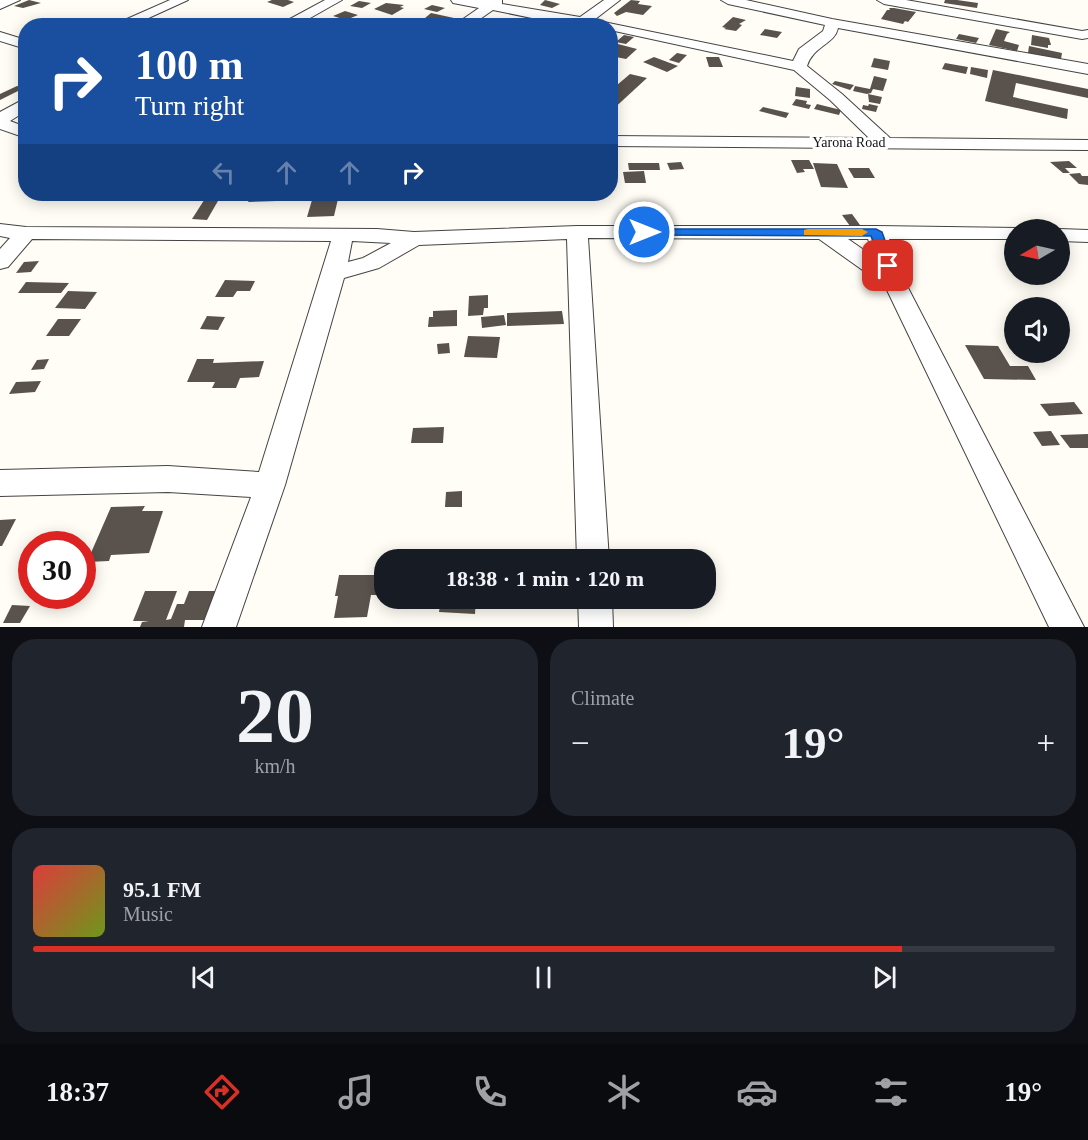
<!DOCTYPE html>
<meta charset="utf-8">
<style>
body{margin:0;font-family:Georgia,serif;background:#20242c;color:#f1f3f6;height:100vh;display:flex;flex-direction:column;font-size:22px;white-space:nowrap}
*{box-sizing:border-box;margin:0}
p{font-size:20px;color:#9ea1a6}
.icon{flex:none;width:33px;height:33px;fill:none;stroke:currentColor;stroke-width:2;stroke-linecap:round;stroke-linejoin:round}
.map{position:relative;height:627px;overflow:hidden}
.panel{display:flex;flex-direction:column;gap:12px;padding:12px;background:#0d0f14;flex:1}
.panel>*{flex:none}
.top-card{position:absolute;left:18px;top:18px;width:600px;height:183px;border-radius:24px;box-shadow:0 3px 15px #0003;background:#1a4fa0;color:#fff;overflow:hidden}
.needle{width:39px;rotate:261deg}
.fabs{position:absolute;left:1004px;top:219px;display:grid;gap:12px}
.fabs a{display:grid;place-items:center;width:66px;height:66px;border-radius:50%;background:#171b24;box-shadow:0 3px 15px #0003;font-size:30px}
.speed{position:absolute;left:18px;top:531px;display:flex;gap:12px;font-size:30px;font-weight:700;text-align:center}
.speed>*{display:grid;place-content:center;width:78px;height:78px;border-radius:50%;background:#171b24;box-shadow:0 3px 15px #0003;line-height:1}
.speed .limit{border:9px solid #d22;background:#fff;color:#111}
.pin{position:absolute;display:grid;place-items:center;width:51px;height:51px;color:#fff;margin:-26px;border-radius:12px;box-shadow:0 3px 9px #0006}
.me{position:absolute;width:66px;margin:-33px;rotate:90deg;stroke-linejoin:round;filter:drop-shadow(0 0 4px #0008)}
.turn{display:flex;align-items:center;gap:21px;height:126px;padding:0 18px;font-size:27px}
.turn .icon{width:78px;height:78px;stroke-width:2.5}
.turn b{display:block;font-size:42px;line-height:51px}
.lanes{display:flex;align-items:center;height:57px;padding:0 18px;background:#0003;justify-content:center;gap:30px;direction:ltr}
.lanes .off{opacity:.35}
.big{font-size:45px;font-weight:600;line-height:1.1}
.panel .widget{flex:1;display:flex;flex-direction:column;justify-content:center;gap:9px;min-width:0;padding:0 21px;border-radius:24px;background:#20242c}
.panel .dial{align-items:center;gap:0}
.dial b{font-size:78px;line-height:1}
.song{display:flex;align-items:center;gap:18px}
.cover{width:72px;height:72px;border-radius:9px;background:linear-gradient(135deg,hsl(0 70% 55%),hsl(80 70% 35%))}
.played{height:6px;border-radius:3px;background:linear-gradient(90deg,#d93025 85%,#363941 85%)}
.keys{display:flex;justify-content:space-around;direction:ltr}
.heat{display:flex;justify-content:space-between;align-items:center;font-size:33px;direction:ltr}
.panel .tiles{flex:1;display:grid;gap:12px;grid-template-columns:1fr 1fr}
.widget:last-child{grid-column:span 2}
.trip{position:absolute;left:374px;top:549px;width:342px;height:60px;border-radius:24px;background:#171b24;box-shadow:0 3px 15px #0003;font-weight:600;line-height:60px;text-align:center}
.tab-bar{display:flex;height:96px;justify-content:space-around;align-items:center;background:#090b0e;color:#9ea1a6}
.tab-bar .icon{width:42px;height:42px}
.tab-bar .current{color:#d93025}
.tab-bar b{font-size:27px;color:#f1f3f6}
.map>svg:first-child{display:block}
.building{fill:#5a524d}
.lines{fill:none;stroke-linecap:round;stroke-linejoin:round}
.minor-casing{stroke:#444;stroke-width:2}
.minor{fill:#fff;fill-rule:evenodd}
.route{fill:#1a73e8;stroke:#114b97;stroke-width:1.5}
.slow{fill:#f59e0b}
.labels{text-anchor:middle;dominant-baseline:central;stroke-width:6;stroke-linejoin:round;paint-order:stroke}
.far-street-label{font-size:14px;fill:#111;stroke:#fff}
</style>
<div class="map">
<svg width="1088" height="627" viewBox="0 0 1088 627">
<rect width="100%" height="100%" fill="#fffdf5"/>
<g class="building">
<polygon points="29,0 41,3 23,8 14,6"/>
<polygon points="272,0 288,0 294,2 283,7 267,2"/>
<polygon points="545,0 560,4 552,8 540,5"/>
<polygon points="631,0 640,1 638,4 652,6 643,15 626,12 617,16 614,13"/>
<polygon points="945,0 957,0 978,3 977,8 944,3"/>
<polygon points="359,1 371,3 362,8 350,6"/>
<polygon points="386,3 404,5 400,7 404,8 392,15 374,9"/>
<polygon points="432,5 445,8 437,12 424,9"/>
<polygon points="889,8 894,8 916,12 908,22 905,21 903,24 881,19 887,10 890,10"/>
<polygon points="345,11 358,15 346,20 333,16"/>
<polygon points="431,13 454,18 447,22 425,18"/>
<polygon points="733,17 746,20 739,24 742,25 736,31 724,29 726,28 722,27"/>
<polygon points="765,29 782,32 777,38 760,35"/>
<polygon points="996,29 1010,32 1007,34 1004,41 1019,45 1017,51 989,45"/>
<polygon points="959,34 979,38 976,43 956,39"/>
<polygon points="624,35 634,37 626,44 616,42"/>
<polygon points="1032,35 1049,38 1051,45 1048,45 1048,48 1031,45"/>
<polygon points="614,43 637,49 626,59 616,57 610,61 610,46"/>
<polygon points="1029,46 1062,53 1061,59 1028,53"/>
<polygon points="677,53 687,55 679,63 669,60"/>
<polygon points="654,57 678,66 667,72 643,62"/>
<polygon points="706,57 719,57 723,67 709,67"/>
<polygon points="874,58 890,61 888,70 871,67"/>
<polygon points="945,63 968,67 966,74 942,69"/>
<polygon points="971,67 988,70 987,78 970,74"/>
<polygon points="993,70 1088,89 1088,98 1016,83 1013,97 1068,109 1067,119 985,101"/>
<polygon points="630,74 647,78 610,112 610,91"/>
<polygon points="874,76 887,79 883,91 873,89 871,93 867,94 853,91 855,86 870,89"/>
<polygon points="835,81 854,85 850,90 832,84"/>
<polygon points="17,86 24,88 0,100 0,94"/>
<polygon points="796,87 810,89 810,98 795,96"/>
<polygon points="868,94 882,97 880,104 869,102"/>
<polygon points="796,99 807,101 806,104 811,105 809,109 792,105"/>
<polygon points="817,104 841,110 839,115 814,109"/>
<polygon points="869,104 878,106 876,112 862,109 863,105 868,106"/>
<polygon points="763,107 789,113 786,118 759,111"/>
<polygon points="791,160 809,160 814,169 803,169 805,172 797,173"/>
<polygon points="1069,161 1077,168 1065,168 1070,173 1063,173 1050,162"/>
<polygon points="681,162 684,169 670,170 667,163"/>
<polygon points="628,163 659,163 660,170 629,170"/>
<polygon points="813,163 837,164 848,188 821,187"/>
<polygon points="848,168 869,168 875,178 854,178"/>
<polygon points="644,171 646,183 625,183 623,172"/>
<polygon points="1080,173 1082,176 1088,176 1088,185 1079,184 1069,174"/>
<polygon points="208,194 222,194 207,220 192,219"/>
<polygon points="252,194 279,194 277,201 248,202"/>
<polygon points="338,199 334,216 307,217 312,200"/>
<polygon points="852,214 860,225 850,226 842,215"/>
<polygon points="39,261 31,272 16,273 24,262"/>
<polygon points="225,280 255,281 250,291 237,291 233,297 215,297"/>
<polygon points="26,282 69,283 61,293 18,293"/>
<polygon points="68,291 97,292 85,309 55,308"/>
<polygon points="488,295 488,308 484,308 483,315 468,316 469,296"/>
<polygon points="457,310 457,326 428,327 429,317 433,317 433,311"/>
<polygon points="562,311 564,324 507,326 507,313"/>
<polygon points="504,315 506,325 482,328 481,317"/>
<polygon points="207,316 225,317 218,330 200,329"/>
<polygon points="58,319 81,319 69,336 46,336"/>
<polygon points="468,336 500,337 497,358 464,357"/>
<polygon points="449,343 450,353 438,354 437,344"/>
<polygon points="965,345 998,346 1010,366 1028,366 1036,380 984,379"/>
<polygon points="49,359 44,369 31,370 37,360"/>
<polygon points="197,359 214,359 213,363 264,361 259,377 240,378 236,388 212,388 215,382 187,382"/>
<polygon points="41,381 35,392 9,394 16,382"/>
<polygon points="1074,402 1083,414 1049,416 1040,404"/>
<polygon points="444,427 443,443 411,443 413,428"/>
<polygon points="1051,431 1060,445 1042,446 1033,432"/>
<polygon points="1088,434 1088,448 1070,448 1060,435"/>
<polygon points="462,491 462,507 445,507 446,492"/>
<polygon points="145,506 142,511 163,511 149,553 111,555 109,561 87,562 111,507"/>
<polygon points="16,519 2,546 0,546 0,520"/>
<polygon points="339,575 380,575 377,595 371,595 367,617 334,618 338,596 335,596"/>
<polygon points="145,591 177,591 166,620 171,619 177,604 184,604 189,591 219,591 209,620 185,620 184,627 140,627 142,622 149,621 133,621"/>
<polygon points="441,598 476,598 475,614 439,612"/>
<polygon points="12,605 30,606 20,623 3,623"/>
</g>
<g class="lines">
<defs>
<g id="minor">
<polygon points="0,0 20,0 0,9"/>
<polygon points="170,0 188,0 131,26 111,26"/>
<polygon points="325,0 342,0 296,26 277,26"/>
<path d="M451,0H502V4L580,17L604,0H620L594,20L793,61L799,49L823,31L825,25L728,4L721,0H746L832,19L1088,64V74L838,28C835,44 813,46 807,66L842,94L890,138L1088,140V150L610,146V136L869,138L830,100L794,70L610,30V26H570L493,10L470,26H453L479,8L453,3Z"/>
<polygon points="877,0 906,0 1082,31 1088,30 1088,38 1082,39 884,4"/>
<polygon points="0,32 26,40 26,49 0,41"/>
<polygon points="26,98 26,111 10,121 26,127 26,138 0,129 0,112"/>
<path d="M0,224L26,227L377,229L414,232L577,226H876L1021,228L1014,230V239H889L905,282L1084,627H1049L885,286L819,239L588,238L609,560H577L567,239L419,245L379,268L344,278L285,485L236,627H202L251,497L168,492L0,496V470L168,466L259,472L331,241L32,239L8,267L0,269V249L10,238L0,236ZM848,239H868L874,257ZM352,241L391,243L363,258L348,262Z"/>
<polygon points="1059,229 1088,230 1088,242 1059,241 1059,230 1055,230"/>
<polygon points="578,598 612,598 613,627 579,627"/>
</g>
</defs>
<use href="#minor" class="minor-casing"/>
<use href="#minor" class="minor"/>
</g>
<polygon class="route" points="644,229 876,229 882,232 894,266 892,269 883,269 871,236 639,235 639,230"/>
<polygon class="slow" points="808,229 862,229 868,232 862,236 804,235 804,230"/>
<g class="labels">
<g class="far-street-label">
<text x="849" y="142">Yarona Road</text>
</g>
</g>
</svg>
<div class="fabs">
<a><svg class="needle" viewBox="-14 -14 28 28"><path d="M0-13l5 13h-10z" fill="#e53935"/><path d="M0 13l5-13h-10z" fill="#9ea1a6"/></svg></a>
<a><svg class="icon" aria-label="sound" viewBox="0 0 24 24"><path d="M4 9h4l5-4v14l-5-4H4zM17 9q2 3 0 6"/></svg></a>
</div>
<div class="speed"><div class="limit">30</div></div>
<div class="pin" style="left:888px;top:266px;background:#d93025"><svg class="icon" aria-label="arrive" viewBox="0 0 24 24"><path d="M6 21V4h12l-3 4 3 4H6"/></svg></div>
<svg class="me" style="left:644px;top:232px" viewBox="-20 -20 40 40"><circle r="17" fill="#1a73e8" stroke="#fff" stroke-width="3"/><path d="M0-11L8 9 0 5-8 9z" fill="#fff"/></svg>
<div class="trip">18:38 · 1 min · 120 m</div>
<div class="top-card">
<div class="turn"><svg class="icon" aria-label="right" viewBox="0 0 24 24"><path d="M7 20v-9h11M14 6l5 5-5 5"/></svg><div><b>100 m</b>Turn right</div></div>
<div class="lanes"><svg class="icon off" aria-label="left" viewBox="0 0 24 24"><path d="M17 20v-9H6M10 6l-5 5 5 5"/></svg><svg class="icon off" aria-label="ahead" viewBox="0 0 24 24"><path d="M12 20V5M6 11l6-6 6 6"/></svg><svg class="icon off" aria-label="ahead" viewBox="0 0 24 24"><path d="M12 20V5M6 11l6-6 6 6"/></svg><svg class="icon" aria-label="right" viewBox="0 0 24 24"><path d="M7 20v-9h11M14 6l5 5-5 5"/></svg></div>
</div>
</div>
<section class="panel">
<div class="tiles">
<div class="widget dial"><b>20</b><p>km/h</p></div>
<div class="widget"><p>Climate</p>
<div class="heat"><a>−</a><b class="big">19°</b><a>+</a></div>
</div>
<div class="widget">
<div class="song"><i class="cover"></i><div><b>95.1 FM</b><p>Music</p></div></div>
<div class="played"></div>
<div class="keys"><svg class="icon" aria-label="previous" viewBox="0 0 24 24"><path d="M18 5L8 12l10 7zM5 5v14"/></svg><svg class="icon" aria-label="pause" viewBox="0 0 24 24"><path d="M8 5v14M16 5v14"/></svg><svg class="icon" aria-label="next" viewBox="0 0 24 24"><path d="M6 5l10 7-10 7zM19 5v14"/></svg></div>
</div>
</div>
</section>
<nav class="tab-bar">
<b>18:37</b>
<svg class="icon current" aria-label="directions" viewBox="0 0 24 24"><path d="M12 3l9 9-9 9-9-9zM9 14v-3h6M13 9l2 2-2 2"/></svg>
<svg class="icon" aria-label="music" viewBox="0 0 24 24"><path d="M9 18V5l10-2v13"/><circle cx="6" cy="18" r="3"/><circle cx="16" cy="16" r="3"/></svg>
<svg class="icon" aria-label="phone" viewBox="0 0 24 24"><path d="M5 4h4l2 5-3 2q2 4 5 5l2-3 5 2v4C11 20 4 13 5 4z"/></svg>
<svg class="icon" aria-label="climate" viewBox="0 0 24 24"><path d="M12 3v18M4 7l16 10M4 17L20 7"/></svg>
<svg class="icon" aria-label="car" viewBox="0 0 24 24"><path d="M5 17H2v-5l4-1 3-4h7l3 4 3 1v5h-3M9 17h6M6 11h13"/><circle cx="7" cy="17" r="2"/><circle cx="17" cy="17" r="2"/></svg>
<svg class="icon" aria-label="filters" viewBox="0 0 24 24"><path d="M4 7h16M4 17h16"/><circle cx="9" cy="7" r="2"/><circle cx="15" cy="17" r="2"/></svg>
<b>19°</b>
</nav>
